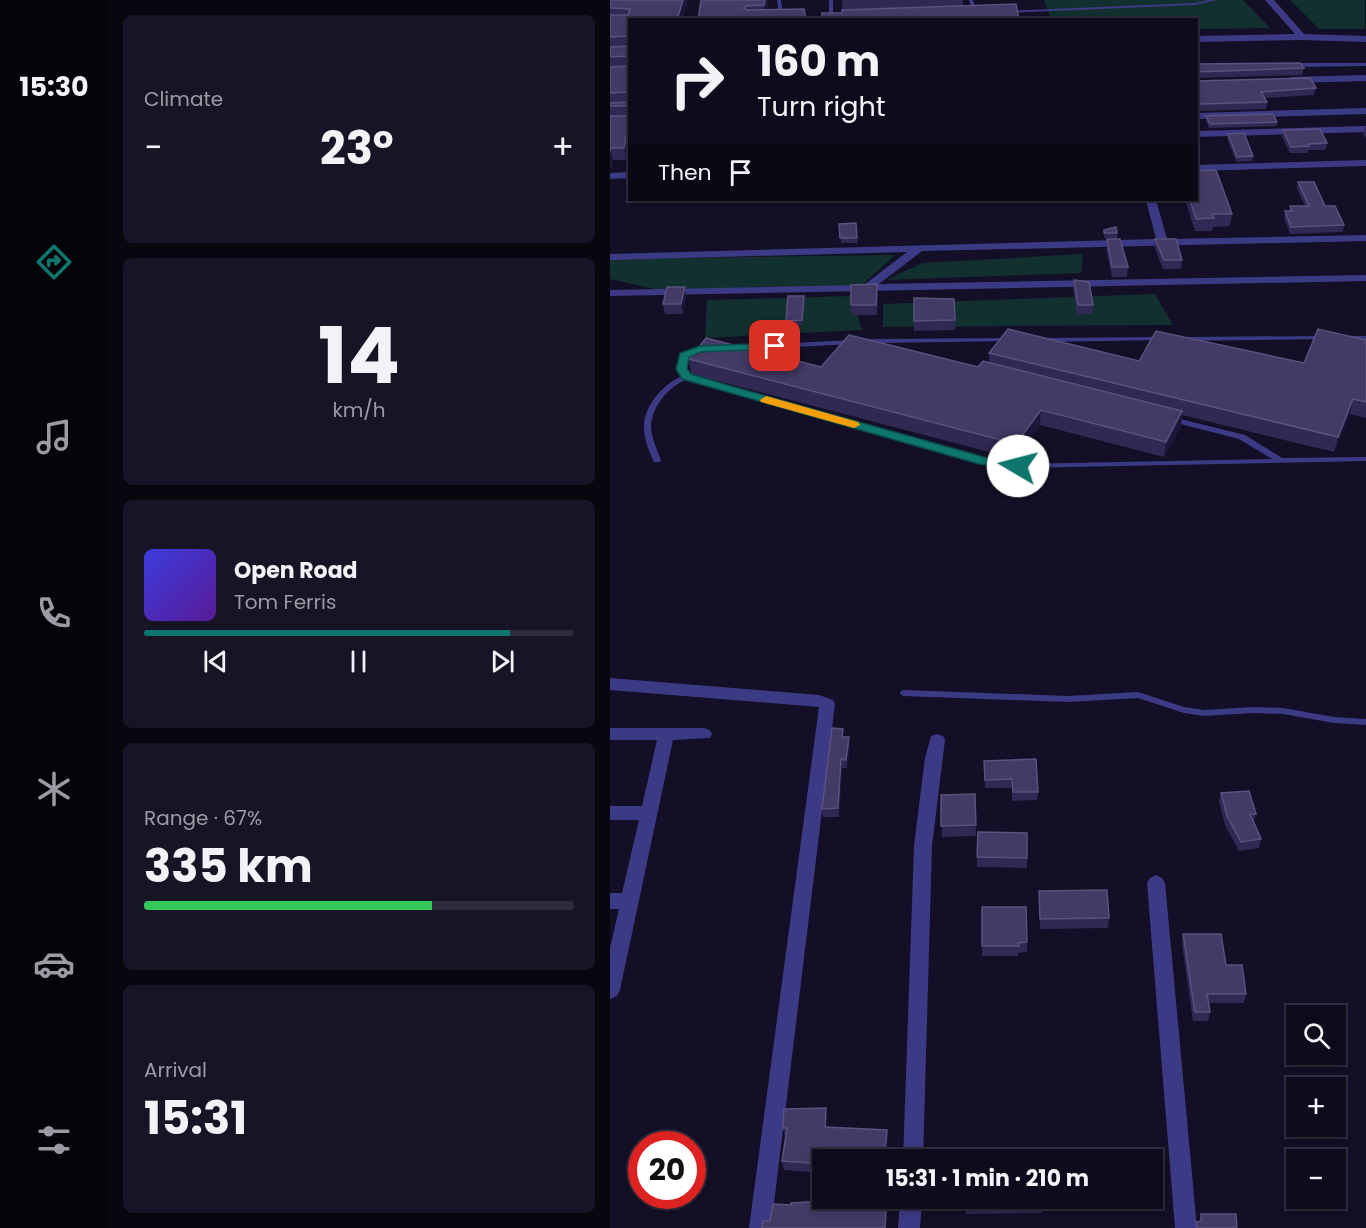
<!DOCTYPE html>
<meta charset="utf-8">
<style>
body{margin:0;font-family:Poppins,sans-serif;background:#171425;color:#f1f3f6;height:100vh;display:flex;flex-direction:column;font-size:22px;white-space:nowrap}
*{box-sizing:border-box;margin:0}
p{font-size:20px;color:#9b9ba3}
.icon{flex:none;width:33px;height:33px;fill:none;stroke:currentColor;stroke-width:2;stroke-linecap:round;stroke-linejoin:round}
.map{position:relative;flex:1;overflow:hidden}
.details{display:flex;flex-direction:column;gap:15px;padding:15px;background:#08060f;width:502px}
.details>*{flex:none}
.hud{position:absolute;left:18px;top:18px;width:570px;height:183px;border-radius:0px;box-shadow:0 3px 9px #0003,0 0 0 2px #2e2b3b;background:#0e0b1c;color:#f1f3f6;overflow:hidden}
.fabs{position:absolute;left:676px;top:1005px;display:grid;gap:12px}
.fabs a{display:grid;place-items:center;width:60px;height:60px;border-radius:0px;background:#0e0b1c;box-shadow:0 3px 9px #0003,0 0 0 2px #2e2b3b;font-size:30px}
.speed{position:absolute;left:18px;top:1131px;display:flex;gap:12px;font-size:30px;font-weight:700;text-align:center}
.speed>*{display:grid;place-content:center;width:78px;height:78px;border-radius:50%;background:#0e0b1c;box-shadow:0 3px 9px #0003,0 0 0 2px #2e2b3b;line-height:1}
.speed .limit{border:9px solid #d22;background:#fff;color:#111}
.pin{position:absolute;display:grid;place-items:center;width:51px;height:51px;color:#fff;margin:-26px;border-radius:12px;box-shadow:0 3px 9px #0006}
.me{position:absolute;width:66px;margin:-33px;rotate:278deg;stroke-linejoin:round;filter:drop-shadow(0 0 4px #0008)}
.turn{display:flex;align-items:center;gap:21px;height:126px;padding:0 30px;font-size:27px}
.turn .icon{width:78px;height:78px;stroke-width:2.5}
.turn b{display:block;font-size:42px;line-height:51px}
.then{display:flex;align-items:center;height:57px;padding:0 30px;background:#0003;gap:12px;font-size:22px}
.big{font-size:45px;font-weight:700;line-height:1.1}
.details .card{flex:1;display:flex;flex-direction:column;justify-content:center;gap:9px;min-width:0;padding:0 21px;border-radius:9px;background:#171425}
.details .dial{align-items:center;gap:0}
.dial b{font-size:78px;line-height:1}
.song{display:flex;align-items:center;gap:18px}
.cover{width:72px;height:72px;border-radius:9px;background:linear-gradient(135deg,hsl(240 70% 55%),hsl(270 70% 35%))}
.played{height:6px;border-radius:3px;background:linear-gradient(90deg,#0f766e 85%,#2e2b3b 85%)}
.keys{display:flex;justify-content:space-around;direction:ltr}
.heat{display:flex;justify-content:space-between;align-items:center;font-size:33px;direction:ltr}
.charge{height:9px;border-radius:4px;background:linear-gradient(90deg,#34c759 67%,#2e2b3b 0)}
.trip{position:absolute;left:202px;top:1149px;width:351px;height:60px;border-radius:0px;background:#0e0b1c;box-shadow:0 3px 9px #0003,0 0 0 2px #2e2b3b;font-weight:700;line-height:60px;text-align:center}
main{display:flex;flex:1;min-height:0}
.menu{display:flex;flex-direction:column;width:108px;justify-content:space-around;align-items:center;background:#06040b;color:#9b9ba3}
.menu .icon{width:42px;height:42px}
.menu .selected{color:#0f766e}
.menu b{font-size:27px;color:#f1f3f6}
.map>svg:first-child{display:block}
.green{fill:#12302f}
.lines{fill:none;stroke-linecap:round;stroke-linejoin:round}
.lane{fill:#3d3a85;fill-rule:evenodd}
.street{fill:#3d3a85;fill-rule:evenodd}
.wall{fill:#312854}
.shaded-wall{fill:#1d163a}
.building{fill:#433a66;stroke:#5a527e;stroke-width:1.5}
.route{fill:#0f766e;stroke:#0a4d48;stroke-width:1.5}
.slow{fill:#f59e0b}
</style>
<main>
<nav class="menu">
<b>15:30</b>
<svg class="icon selected" aria-label="directions" viewBox="0 0 24 24"><path d="M12 3l9 9-9 9-9-9zM9 14v-3h6M13 9l2 2-2 2"/></svg>
<svg class="icon" aria-label="music" viewBox="0 0 24 24"><path d="M9 18V5l10-2v13"/><circle cx="6" cy="18" r="3"/><circle cx="16" cy="16" r="3"/></svg>
<svg class="icon" aria-label="phone" viewBox="0 0 24 24"><path d="M5 4h4l2 5-3 2q2 4 5 5l2-3 5 2v4C11 20 4 13 5 4z"/></svg>
<svg class="icon" aria-label="climate" viewBox="0 0 24 24"><path d="M12 3v18M4 7l16 10M4 17L20 7"/></svg>
<svg class="icon" aria-label="car" viewBox="0 0 24 24"><path d="M5 17H2v-5l4-1 3-4h7l3 4 3 1v5h-3M9 17h6M6 11h13"/><circle cx="7" cy="17" r="2"/><circle cx="17" cy="17" r="2"/></svg>
<svg class="icon" aria-label="filters" viewBox="0 0 24 24"><path d="M4 7h16M4 17h16"/><circle cx="9" cy="7" r="2"/><circle cx="15" cy="17" r="2"/></svg>
</nav>
<section class="details">
<div class="card"><p>Climate</p>
<div class="heat"><a>−</a><b class="big">23°</b><a>+</a></div>
</div>
<div class="card dial"><b>14</b><p>km/h</p></div>
<div class="card">
<div class="song"><i class="cover"></i><div><b>Open Road</b><p>Tom Ferris</p></div></div>
<div class="played"></div>
<div class="keys"><svg class="icon" aria-label="previous" viewBox="0 0 24 24"><path d="M18 5L8 12l10 7zM5 5v14"/></svg><svg class="icon" aria-label="pause" viewBox="0 0 24 24"><path d="M8 5v14M16 5v14"/></svg><svg class="icon" aria-label="next" viewBox="0 0 24 24"><path d="M6 5l10 7-10 7zM19 5v14"/></svg></div>
</div>
<div class="card"><p>Range · 67%</p><b class="big">335 km</b><div class="charge"></div></div>
<div class="card"><p>Arrival</p><b class="big">15:31</b></div>
</section>
<div class="map">
<svg width="756" height="1228" viewBox="0 0 756 1228">
<rect width="100%" height="100%" fill="#130f26"/>
<g class="green">
<polygon points="434,0 633,0 660,28 587,29 586,20 441,19"/>
<polygon points="680,0 755,0 755,29 709,29"/>
<polygon points="473,254 471,273 276,280 312,263"/>
<polygon points="285,255 251,286 44,289 0,279 0,259"/>
<polygon points="545,294 563,325 273,327 273,304"/>
<polygon points="242,296 252,330 95,338 97,300"/>
</g>
<g class="lines">
<g class="lane">
<polygon points="167,0 171,0 174,20 170,19"/>
<polygon points="219,0 223,0 223,17 225,18 225,19 185,19 183,18 185,17 219,17"/>
<polygon points="359,0 363,0 367,14 363,13"/>
<polygon points="598,0 607,0 585,5 397,13 395,12 397,11 585,3"/>
<polygon points="756,63 756,66 681,67 678,65 681,63"/>
<polygon points="714,336 717,338 716,339 571,341 568,339 571,337"/>
<polygon points="736,336 756,336 756,340 734,339 733,338"/>
<polygon points="552,337 554,338 554,340 433,342 430,340 433,338"/>
<polygon points="399,338 402,340 401,341 266,343 124,350 121,348 124,346 266,339"/>
<path d="M96,347L99,349L98,350L77,356L74,369L79,376L373,459L408,464L662,459L629,439L559,421L558,419L562,417L635,435L672,458L756,457V461L408,468L370,463L77,379C58,387 41,407 41,428C42,439 47,450 51,460L50,462H44C39,451 33,437 34,424C36,403 54,384 72,376L68,369L72,354Z"/>
<polygon points="294,690 458,696 528,692 574,707 594,710 643,707 673,708 724,717 756,719 756,725 724,723 673,714 643,713 594,716 574,713 528,698 458,702 294,696 291,695 290,693 291,691"/>
</g>
<g class="street">
<polygon points="655,0 664,0 694,34 756,36 756,42 692,40 586,42 586,36 685,34"/>
<polygon points="756,75 756,81 681,83 676,80 681,77"/>
<polygon points="756,108 756,114 586,119 586,113"/>
<polygon points="756,126 756,132 586,137 586,131"/>
<polygon points="756,160 756,166 586,171 586,165"/>
<polygon points="20,172 20,178 0,179 0,173"/>
<polygon points="536,200 546,200 557,239 756,235 756,241 312,251 269,284 756,275 756,281 0,296 0,290 254,285 297,252 0,260 0,254 546,239"/>
<polygon points="0,678 209,695 223,700 225,704 161,1228 139,1228 209,707 0,690"/>
<polygon points="0,728 94,728 100,730 102,734 100,738 63,740 10,990 7,996 0,999 0,948 9,909 0,909 0,893 12,893 29,820 0,820 0,806 32,806 47,740 0,740"/>
<polygon points="327,734 333,736 335,740 322,846 313,1160 293,1160 304,846 315,758 321,736"/>
<polygon points="546,875 552,878 555,883 587,1228 565,1228 537,883 540,878"/>
<polygon points="290,1198 312,1198 310,1228 288,1228"/>
</g>
</g>
<g class="wall">
<polygon points="0,0 78,0 72,20 20,20 20,143 17,160 3,160 1,168 0,168"/>
<polygon points="91,0 158,0 157,10 88,20"/>
<polygon points="232,0 353,0 353,6 232,13"/>
<polygon points="586,64 694,68 692,75 586,78"/>
<polygon points="586,81 706,88 704,95 655,98 657,102 656,109 590,111 586,103"/>
<polygon points="596,116 667,122 667,126 599,128 596,121"/>
<polygon points="755,127 756,127 756,138 753,134"/>
<polygon points="673,130 717,143 716,150 698,150 698,153 680,153 672,137"/>
<polygon points="618,134 643,156 642,161 626,162 617,138"/>
<polygon points="688,182 715,206 734,225 733,232 680,234 674,218 675,211 679,211 680,206 695,206 687,189"/>
<polygon points="575,200 586,200 622,214 620,226 603,227 602,231 585,231"/>
<polygon points="246,223 248,243 231,243 229,224"/>
<polygon points="494,230 507,233 507,238 494,238"/>
<polygon points="497,239 518,267 517,277 502,277 496,249"/>
<polygon points="545,239 572,260 571,269 553,269 545,248"/>
<polygon points="464,280 483,305 482,314 467,314 463,289"/>
<polygon points="75,287 76,297 73,314 55,314 53,304"/>
<polygon points="268,294 267,315 241,315 241,305"/>
<polygon points="194,296 194,301 192,326 176,326 176,321"/>
<polygon points="304,298 345,320 345,330 304,331"/>
<polygon points="756,340 756,418 740,414 724,452 572,415 571,426 554,457 430,425 406,459 81,374 79,359 211,367 368,367 379,362 379,353 529,361 694,363"/>
<polygon points="234,737 240,746 237,768 232,768 229,817 213,817 212,809"/>
<polygon points="374,761 428,792 427,800 402,801 402,788 375,788"/>
<polygon points="611,793 646,814 644,822 651,839 649,848 629,851 615,825 609,802"/>
<polygon points="365,794 366,836 332,837 331,795"/>
<polygon points="417,833 417,868 367,867 367,857"/>
<polygon points="429,891 499,918 498,928 430,929"/>
<polygon points="372,907 417,942 417,952 408,953 408,956 372,956"/>
<polygon points="573,934 616,965 636,994 634,1003 599,1003 600,1012 598,1021 583,1021 572,944"/>
<polygon points="218,1117 217,1128 277,1130 278,1139 276,1160 213,1160 213,1173 174,1170 172,1161 175,1137 173,1128"/>
<polygon points="356,1198 432,1206 432,1213 356,1214"/>
</g>
<g class="shaded-wall">
<polygon points="73,0 78,0 72,20 67,20"/>
<polygon points="155,0 158,0 156,17 154,5"/>
<polygon points="20,115 20,143 17,160 14,148"/>
<polygon points="1,148 3,160 1,168 0,161"/>
<polygon points="75,287 76,297 73,314 71,304"/>
<polygon points="743,399 740,414 724,452 728,437"/>
<polygon points="431,410 430,425 406,459 406,444"/>
<polygon points="572,411 571,426 554,457 556,442"/>
<polygon points="239,737 240,746 237,768 236,760"/>
<polygon points="231,759 232,768 229,817 228,808"/>
<polygon points="216,1108 218,1117 217,1137 215,1127"/>
<polygon points="277,1130 278,1139 276,1160 274,1160"/>
<polygon points="270,1198 272,1198 270,1217 269,1208"/>
<polygon points="276,1209 277,1217 276,1228 275,1228"/>
</g>
<g class="building">
<polygon points="0,0 73,0 67,20 20,20 20,38 18,36 0,37 0,15 18,15 20,9 0,8"/>
<polygon points="91,0 155,0 154,5 136,6 134,8 137,10 194,9 196,20 88,20"/>
<polygon points="406,4 409,20 212,20 212,13 232,13 232,10"/>
<polygon points="19,46 20,62 18,56 0,57 0,47"/>
<polygon points="690,63 694,68 586,72 586,64"/>
<polygon points="20,65 20,98 18,92 0,93 0,67 18,66"/>
<polygon points="700,78 706,88 651,92 657,102 591,104 586,95 586,81"/>
<polygon points="20,100 20,109 19,106 0,106 0,103 18,102"/>
<polygon points="20,114 14,148 1,148 0,151 0,116 18,116"/>
<polygon points="663,114 667,122 600,124 596,116"/>
<polygon points="710,129 717,143 698,144 699,146 681,147 673,130"/>
<polygon points="634,133 643,156 627,157 618,134"/>
<polygon points="606,170 622,214 602,214 604,218 586,219 580,200 586,200 586,171"/>
<polygon points="688,182 704,182 715,206 725,206 734,225 681,227 675,211 682,211 680,206 699,206"/>
<polygon points="246,223 247,238 230,238 229,224"/>
<polygon points="506,227 507,233 494,233 494,230"/>
<polygon points="497,239 510,239 518,267 502,267"/>
<polygon points="545,239 566,239 572,260 554,260"/>
<polygon points="464,280 479,282 483,305 468,305"/>
<polygon points="267,284 266,305 241,305 241,285"/>
<polygon points="57,287 75,287 71,304 53,304"/>
<polygon points="178,296 194,296 192,320 176,321"/>
<polygon points="304,298 344,299 345,320 304,321"/>
<polygon points="398,329 529,361 546,331 694,363 708,329 756,340 756,402 743,399 728,437 379,353"/>
<polygon points="239,335 368,367 373,361 572,411 556,442 431,410 406,444 79,359 96,338 211,367"/>
<polygon points="222,728 233,729 232,737 239,737 236,760 231,759 228,808 212,809"/>
<polygon points="426,759 428,792 403,792 402,779 375,780 374,761"/>
<polygon points="639,791 646,814 640,814 651,839 631,842 617,816 611,793"/>
<polygon points="365,794 366,825 331,826 331,795"/>
<polygon points="368,832 417,833 417,858 367,857"/>
<polygon points="497,890 499,918 430,919 429,891"/>
<polygon points="372,907 416,907 417,942 408,943 409,946 372,946"/>
<polygon points="573,934 611,934 616,965 632,965 636,994 597,994 600,1012 585,1012"/>
<polygon points="216,1108 215,1127 277,1130 274,1160 213,1160 213,1164 172,1161 177,1128 173,1128 174,1109"/>
<polygon points="218,1198 270,1198 269,1208 276,1209 275,1228 152,1228 153,1221 160,1221 163,1204 181,1205 181,1203 217,1201"/>
<polygon points="356,1198 432,1198 432,1206 356,1207"/>
<polygon points="591,1214 626,1214 627,1228 587,1228 586,1222 591,1221"/>
</g>
<polygon class="route" points="165,343 169,344 169,349 91,352 79,357 77,369 81,374 121,386 374,457 412,463 414,466 408,470 369,464 72,379 66,369 70,353 90,346"/>
<polygon class="slow" points="156,396 248,422 250,425 244,428 151,402 150,400"/>
</svg>
<div class="fabs">
<a><svg class="icon" aria-label="search" viewBox="0 0 24 24"><circle cx="10" cy="10" r="6"/><path d="M15 15l6 6"/></svg></a>
<a>+</a>
<a>−</a>
</div>
<div class="speed"><div class="limit">20</div></div>
<div class="pin" style="left:165px;top:346px;background:#d93025"><svg class="icon" aria-label="arrive" viewBox="0 0 24 24"><path d="M6 21V4h12l-3 4 3 4H6"/></svg></div>
<svg class="me" style="left:408px;top:466px" viewBox="-20 -20 40 40"><circle r="19" fill="#fff"/><path d="M0-13L10 11 0 6-10 11z" fill="#0f766e"/></svg>
<div class="trip">15:31 · 1 min · 210 m</div>
<div class="hud">
<div class="turn"><svg class="icon" aria-label="right" viewBox="0 0 24 24"><path d="M7 20v-9h11M14 6l5 5-5 5"/></svg><div><b>160 m</b>Turn right</div></div>
<div class="then">Then<svg class="icon" aria-label="arrive" viewBox="0 0 24 24"><path d="M6 21V4h12l-3 4 3 4H6"/></svg></div>
</div>
</div>
</main>
